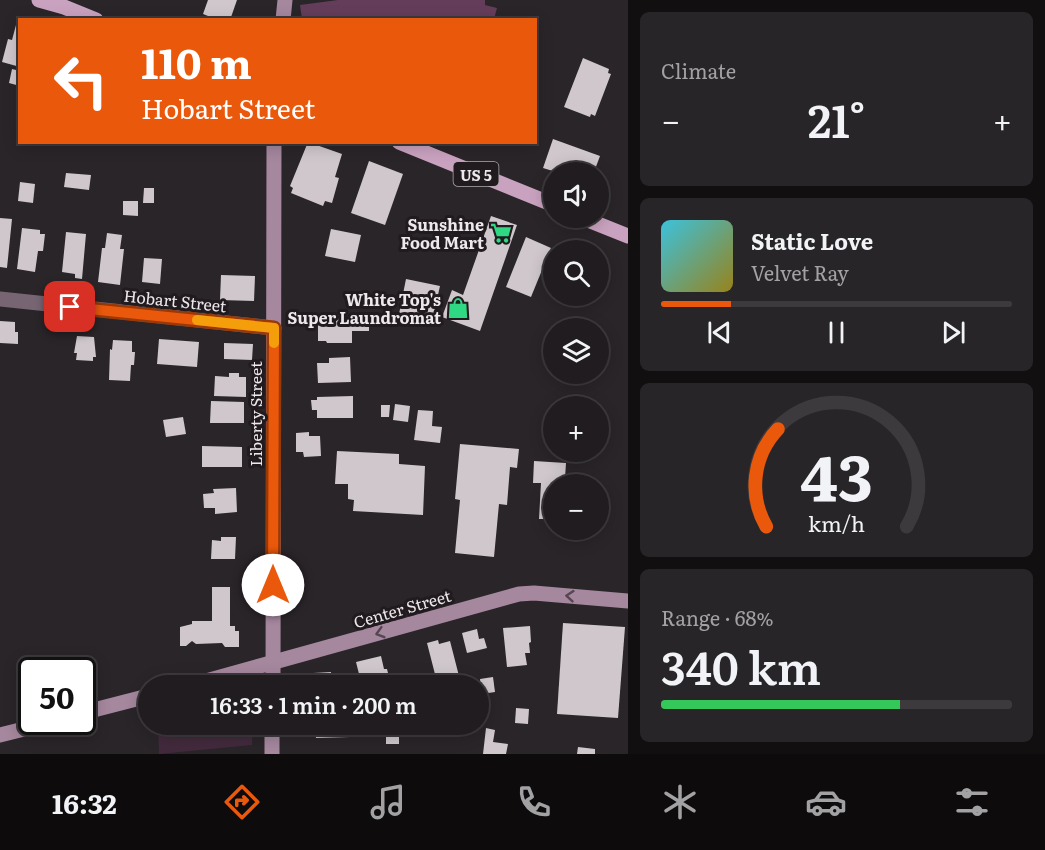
<!DOCTYPE html>
<meta charset="utf-8">
<style>
body{margin:0;font-family:Literata,serif;background:#282528;color:#f1f3f6;height:100vh;display:flex;flex-direction:column;font-size:22px;white-space:nowrap}
*{box-sizing:border-box;margin:0}
p{font-size:20px;color:#a2a1a4}
.icon{flex:none;width:33px;height:33px;fill:none;stroke:currentColor;stroke-width:2;stroke-linecap:round;stroke-linejoin:round}
.map{position:relative;flex:1;overflow:hidden}
.sheet{display:flex;flex-direction:column;gap:12px;padding:12px;background:#120f11;width:417px}
.sheet>*{flex:none}
.banner{position:absolute;left:18px;top:18px;width:519px;height:126px;border-radius:0px;box-shadow:0 3px 15px #0003,0 0 0 2px #3d3a3d;background:#ea580c;color:#fff;overflow:hidden}
.tools{position:absolute;left:543px;top:162px;display:grid;gap:12px}
.tools a{display:grid;place-items:center;width:66px;height:66px;border-radius:50%;background:#201c1f;box-shadow:0 3px 15px #0003,0 0 0 2px #3d3a3d;font-size:30px}
.speed{position:absolute;left:18px;top:657px;display:flex;gap:12px;font-size:30px;font-weight:700;text-align:center}
.speed>*{display:grid;place-content:center;width:78px;height:78px;border-radius:50%;background:#201c1f;box-shadow:0 3px 15px #0003,0 0 0 2px #3d3a3d;line-height:1}
.speed .limit{border:3px solid #111;border-radius:9px;background:#fff;color:#111}
.pin{position:absolute;display:grid;place-items:center;width:51px;height:51px;color:#fff;margin:-26px;border-radius:12px;box-shadow:0 3px 9px #0006}
.me{position:absolute;width:66px;margin:-33px;rotate:0deg;stroke-linejoin:round;filter:drop-shadow(0 0 4px #0008)}
.turn{display:flex;align-items:center;gap:21px;height:126px;padding:0 24px;font-size:27px}
.turn .icon{width:78px;height:78px;stroke-width:2.5}
.turn b{display:block;font-size:42px;line-height:51px}
.big{font-size:45px;font-weight:600;line-height:1.1}
.sheet .widget{flex:1;display:flex;flex-direction:column;justify-content:center;gap:9px;min-width:0;padding:0 21px;border-radius:9px;background:#282528}
.sheet .dial{align-items:center;gap:0}
.dial svg{height:156px;overflow:visible;fill:none;stroke:#3d3a3d;stroke-width:7;stroke-linecap:round;text-anchor:middle}
.dial text{fill:#f1f3f6;stroke:none}
.song{display:flex;align-items:center;gap:18px}
.cover{width:72px;height:72px;border-radius:9px;background:linear-gradient(135deg,hsl(190 70% 55%),hsl(50 70% 35%))}
.played{height:6px;border-radius:3px;background:linear-gradient(90deg,#ea580c 20%,#3d3a3d 20%)}
.keys{display:flex;justify-content:space-around;direction:ltr}
.heat{display:flex;justify-content:space-between;align-items:center;font-size:33px;direction:ltr}
.charge{height:9px;border-radius:4px;background:linear-gradient(90deg,#34c759 68%,#3d3a3d 0)}
.trip{position:absolute;left:138px;top:675px;width:351px;height:60px;border-radius:30px;background:#201c1f;box-shadow:0 3px 15px #0003,0 0 0 2px #3d3a3d;font-weight:600;line-height:60px;text-align:center}
.tab-bar{display:flex;height:96px;justify-content:space-around;align-items:center;background:#0d0b0c;color:#a2a1a4}
.tab-bar .icon{width:42px;height:42px}
.tab-bar .active{color:#ea580c}
.tab-bar b{font-size:27px;color:#f1f3f6}
main{display:flex;flex:1;min-height:0}
.map>svg:first-child{display:block}
.green{fill:#422a3c}
.forest{fill:#643d5b}
.building{fill:#cfc7cc}
.lines{fill:none;stroke-linecap:round;stroke-linejoin:round}
.street{stroke:#776573;stroke-width:15}
.secondary{stroke:#a5879e;stroke-width:15}
.primary{stroke:#c9a2bf;stroke-width:15}
.oneway{stroke:#564652}
.route-casing{stroke:#983908;stroke-width:15}
.route{stroke:#ea580c;stroke-width:10}
.slow{stroke:#f59e0b;stroke-width:10}
.labels{text-anchor:middle;dominant-baseline:central;stroke-width:6;stroke-linejoin:round;paint-order:stroke}
.shield{fill:#211b1f;stroke:#afaaae;stroke-width:1.5}
.shield-label{font-size:15px;font-weight:bold;fill:#ece8eb}
.poi-label{font-size:16px;font-weight:bold;fill:#ece8eb;stroke:#211b1f;text-anchor:end}
.street-label{font-size:16px;fill:#ece8eb;stroke:#211b1f}
</style>
<main>
<div class="map">
<svg width="628" height="754" viewBox="0 0 628 754">
<rect width="100%" height="100%" fill="#2a2529"/>
<polygon class="green" points="158,725 253,725 252,745 159,754"/>
<polygon class="forest" points="338,0 485,0 485,5 497,8 494,19 302,19 300,5"/>
<g class="building">
<polygon points="208,0 237,0 230,20 218,20 203,14"/>
<polygon points="16,25 20,25 20,67 2,62 8,39 12,40"/>
<polygon points="583,58 609,69 608,73 611,74 595,116 591,114 590,117 564,107"/>
<polygon points="12,69 20,71 20,86 9,83"/>
<polygon points="553,139 600,156 594,172 556,172 543,168"/>
<polygon points="308,142 342,154 335,177 339,178 332,203 325,201 323,206 291,193 293,188 290,186"/>
<polygon points="369,161 403,174 385,225 351,213"/>
<polygon points="66,173 91,175 89,190 64,187"/>
<polygon points="20,182 35,184 33,203 18,201"/>
<polygon points="144,188 154,188 154,203 143,203"/>
<polygon points="123,201 138,201 138,216 123,215"/>
<polygon points="491,216 517,225 480,331 442,317 452,290 463,295"/>
<polygon points="0,218 12,219 7,268 0,267"/>
<polygon points="22,228 40,230 40,234 45,234 43,251 38,251 35,272 17,269"/>
<polygon points="331,229 361,235 355,262 325,256"/>
<polygon points="66,232 86,234 82,279 75,278 75,274 62,272"/>
<polygon points="107,233 122,235 120,249 124,249 120,285 98,282 102,248 105,248"/>
<polygon points="526,237 551,248 531,297 506,287"/>
<polygon points="144,258 162,259 160,284 142,282"/>
<polygon points="221,275 255,276 254,301 220,300"/>
<polygon points="406,279 440,286 432,321 399,314"/>
<polygon points="328,315 344,315 344,319 352,319 352,321 369,321 369,331 352,331 352,343 327,343 326,341 318,341 318,320 328,320"/>
<polygon points="0,321 15,322 15,332 18,332 18,344 0,343"/>
<polygon points="77,336 94,337 96,357 93,357 93,361 76,360 77,353 74,353"/>
<polygon points="159,339 199,342 197,367 157,364"/>
<polygon points="113,340 132,341 132,352 135,352 134,365 131,365 130,381 109,380 110,349 112,350"/>
<polygon points="224,343 253,344 252,360 224,359"/>
<polygon points="350,357 351,382 318,383 317,363 329,363 329,358"/>
<polygon points="229,373 239,373 239,377 246,377 246,397 214,396 215,376 229,377"/>
<polygon points="353,396 353,418 317,418 317,410 312,410 311,400 317,400 317,397"/>
<polygon points="211,401 244,402 244,423 210,423"/>
<polygon points="395,404 410,406 408,422 393,420"/>
<polygon points="381,405 390,405 389,417 381,417"/>
<polygon points="418,410 433,411 432,426 442,427 440,443 414,440"/>
<polygon points="183,417 186,434 166,437 163,420"/>
<polygon points="309,432 309,436 320,436 321,456 304,457 303,452 296,452 296,433"/>
<polygon points="460,444 519,449 517,468 510,467 507,505 499,504 494,557 455,553 460,500 455,499"/>
<polygon points="202,446 242,447 242,467 202,467"/>
<polygon points="337,451 399,454 399,464 425,466 423,515 353,511 354,500 348,499 348,484 335,484"/>
<polygon points="534,461 566,463 565,478 572,478 572,484 554,484 554,519 539,519 541,483 533,483"/>
<polygon points="236,488 237,512 215,514 215,508 204,508 203,494 214,493 213,489"/>
<polygon points="221,537 236,537 235,559 211,559 212,540 221,541"/>
<polygon points="212,587 230,587 230,626 235,626 235,631 239,631 239,647 225,647 222,643 196,644 192,641 186,646 180,646 180,627 192,624 192,621 212,621"/>
<polygon points="563,623 625,627 618,718 557,714"/>
<polygon points="530,626 531,642 529,643 530,653 525,653 527,665 507,667 503,628"/>
<polygon points="477,629 479,639 484,638 487,648 467,653 462,633"/>
<polygon points="438,640 439,644 450,641 459,676 437,682 427,643"/>
<polygon points="381,656 384,669 387,669 390,681 387,682 387,686 362,686 356,662"/>
<polygon points="331,672 331,674 336,674 337,686 296,686 295,674"/>
<polygon points="493,677 495,692 482,694 480,679"/>
<polygon points="516,708 529,709 528,724 515,723"/>
<polygon points="309,724 353,724 353,729 350,729 350,737 316,738 315,732 310,733"/>
<rect x="386" y="724" width="13" height="20"/>
<polygon points="486,728 495,730 493,742 508,744 506,754 483,754"/>
<polygon points="578,747 595,749 595,754 577,754"/>
</g>
<g class="lines">
<polyline class="street" points="0,299 274,328"/>
<g class="secondary">
<polyline points="283,20 285,0"/>
<polyline points="188,686 519,594 534,593 628,601"/>
<polyline points="273,686 274,142"/>
<polyline points="82,713 148,696"/>
<polyline points="0,735 52,722"/>
<polyline points="272,754 272,724"/>
</g>
<g class="primary">
<polyline points="39,0 64,7 96,20"/>
<polyline points="399,142 554,205"/>
<polyline points="583,218 628,236"/>
</g>
</g>
<defs><path id="oneway-chevron" d="M-2-3.5L2.5 0L-2 3.5" fill="none" stroke-width="1.6" stroke-linecap="round" stroke-linejoin="round" transform="scale(1.5)"/></defs>
<g class="oneway">
<use href="#oneway-chevron" transform="translate(570 596) rotate(-175)"/>
<use href="#oneway-chevron" transform="translate(380 633) rotate(164)"/>
</g>
<g class="lines">
<defs>
<polyline id="route" points="70,307 274,328 273,585"/>
</defs>
<use href="#route" class="route-casing"/>
<use href="#route" class="route"/>
<polyline class="slow" points="197,320 274,328 274,343"/>
</g>
<defs>
<symbol id="supermarket-bare" viewBox="-9 -9 18 18"><path d="M-6-5.5h2.5l.6 2H6L4.5 2H-2.5L-4.4-4H-6ZM-1.5 3.2a1.3 1.3 0 1 0 .1 0ZM3 3.2a1.3 1.3 0 1 0 .1 0Z" fill="#2fd883" stroke="#211b1f" stroke-width="2.5" paint-order="stroke"/></symbol>
<symbol id="shop-bare" viewBox="-9 -9 18 18"><path d="M-5-2.5h2.3a2.7 3.5 0 0 1 5.4 0H5L5.5 6h-11ZM-1.5-2.5h3a1.5 2.3 0 0 0-3 0Z" fill="#2fd883" stroke="#211b1f" stroke-width="2.5" paint-order="stroke"/></symbol>
</defs>
<g fill-rule="evenodd">
<use href="#supermarket-bare" x="486" y="218" width="30" height="30"/>
<use href="#shop-bare" x="443" y="293" width="30" height="30"/>
</g>
<g class="labels">
<rect class="shield" x="453.5" y="162" width="45" height="24" rx="4.5"/>
<g class="shield-label">
<text x="476" y="174">US 5</text>
</g>
<g class="poi-label">
<text x="484" y="224">Sunshine<tspan x="484" dy="18">Food Mart</tspan></text>
<text x="441" y="299">White Top's<tspan x="441" dy="18">Super Laundromat</tspan></text>
</g>
<g class="street-label">
<text transform="translate(175 300) rotate(6)">Hobart Street</text>
<text transform="translate(255 414) rotate(-90)">Liberty Street</text>
<text transform="translate(402 608) rotate(-16)">Center Street</text>
</g>
</g>
</svg>
<div class="tools">
<a><svg class="icon" aria-label="sound" viewBox="0 0 24 24"><path d="M4 9h4l5-4v14l-5-4H4zM17 9q2 3 0 6"/></svg></a>
<a><svg class="icon" aria-label="search" viewBox="0 0 24 24"><circle cx="10" cy="10" r="6"/><path d="M15 15l6 6"/></svg></a>
<a><svg class="icon" aria-label="layers" viewBox="0 0 24 24"><path d="M12 4l9 5-9 5-9-5zM3 14l9 5 9-5"/></svg></a>
<a>+</a>
<a>−</a>
</div>
<div class="speed"><div class="limit">50</div></div>
<div class="pin" style="left:70px;top:307px;background:#d93025"><svg class="icon" aria-label="arrive" viewBox="0 0 24 24"><path d="M6 21V4h12l-3 4 3 4H6"/></svg></div>
<svg class="me" style="left:273px;top:585px" viewBox="-20 -20 40 40"><circle r="19" fill="#fff"/><path d="M0-13L10 11 0 6-10 11z" fill="#ea580c"/></svg>
<div class="trip">16:33 · 1 min · 200 m</div>
<div class="banner">
<div class="turn"><svg class="icon" aria-label="left" viewBox="0 0 24 24"><path d="M17 20v-9H6M10 6l-5 5 5 5"/></svg><div><b>110 m</b>Hobart Street</div></div>
</div>
</div>
<section class="sheet">
<div class="widget"><p>Climate</p>
<div class="heat"><a>−</a><b class="big">21°</b><a>+</a></div>
</div>
<div class="widget">
<div class="song"><i class="cover"></i><div><b>Static Love</b><p>Velvet Ray</p></div></div>
<div class="played"></div>
<div class="keys"><svg class="icon" aria-label="previous" viewBox="0 0 24 24"><path d="M18 5L8 12l10 7zM5 5v14"/></svg><svg class="icon" aria-label="pause" viewBox="0 0 24 24"><path d="M8 5v14M16 5v14"/></svg><svg class="icon" aria-label="next" viewBox="0 0 24 24"><path d="M6 5l10 7-10 7zM19 5v14"/></svg></div>
</div>
<div class="widget dial"><svg viewBox="0 0 100 80">
<path d="M14 69A42 42 0 1 1 86 69"/>
<path d="M14 69A42 42 0 0 1 20 19" stroke="#ea580c"/>
<text x="50" y="56" font-size="32" font-weight="700">43</text>
<text x="50" y="72" font-size="11">km/h</text>
</svg></div>
<div class="widget"><p>Range · 68%</p><b class="big">340 km</b><div class="charge"></div></div>
</section>
</main>
<nav class="tab-bar">
<b>16:32</b>
<svg class="icon active" aria-label="directions" viewBox="0 0 24 24"><path d="M12 3l9 9-9 9-9-9zM9 14v-3h6M13 9l2 2-2 2"/></svg>
<svg class="icon" aria-label="music" viewBox="0 0 24 24"><path d="M9 18V5l10-2v13"/><circle cx="6" cy="18" r="3"/><circle cx="16" cy="16" r="3"/></svg>
<svg class="icon" aria-label="phone" viewBox="0 0 24 24"><path d="M5 4h4l2 5-3 2q2 4 5 5l2-3 5 2v4C11 20 4 13 5 4z"/></svg>
<svg class="icon" aria-label="climate" viewBox="0 0 24 24"><path d="M12 3v18M4 7l16 10M4 17L20 7"/></svg>
<svg class="icon" aria-label="car" viewBox="0 0 24 24"><path d="M5 17H2v-5l4-1 3-4h7l3 4 3 1v5h-3M9 17h6M6 11h13"/><circle cx="7" cy="17" r="2"/><circle cx="17" cy="17" r="2"/></svg>
<svg class="icon" aria-label="filters" viewBox="0 0 24 24"><path d="M4 7h16M4 17h16"/><circle cx="9" cy="7" r="2"/><circle cx="15" cy="17" r="2"/></svg>
</nav>
